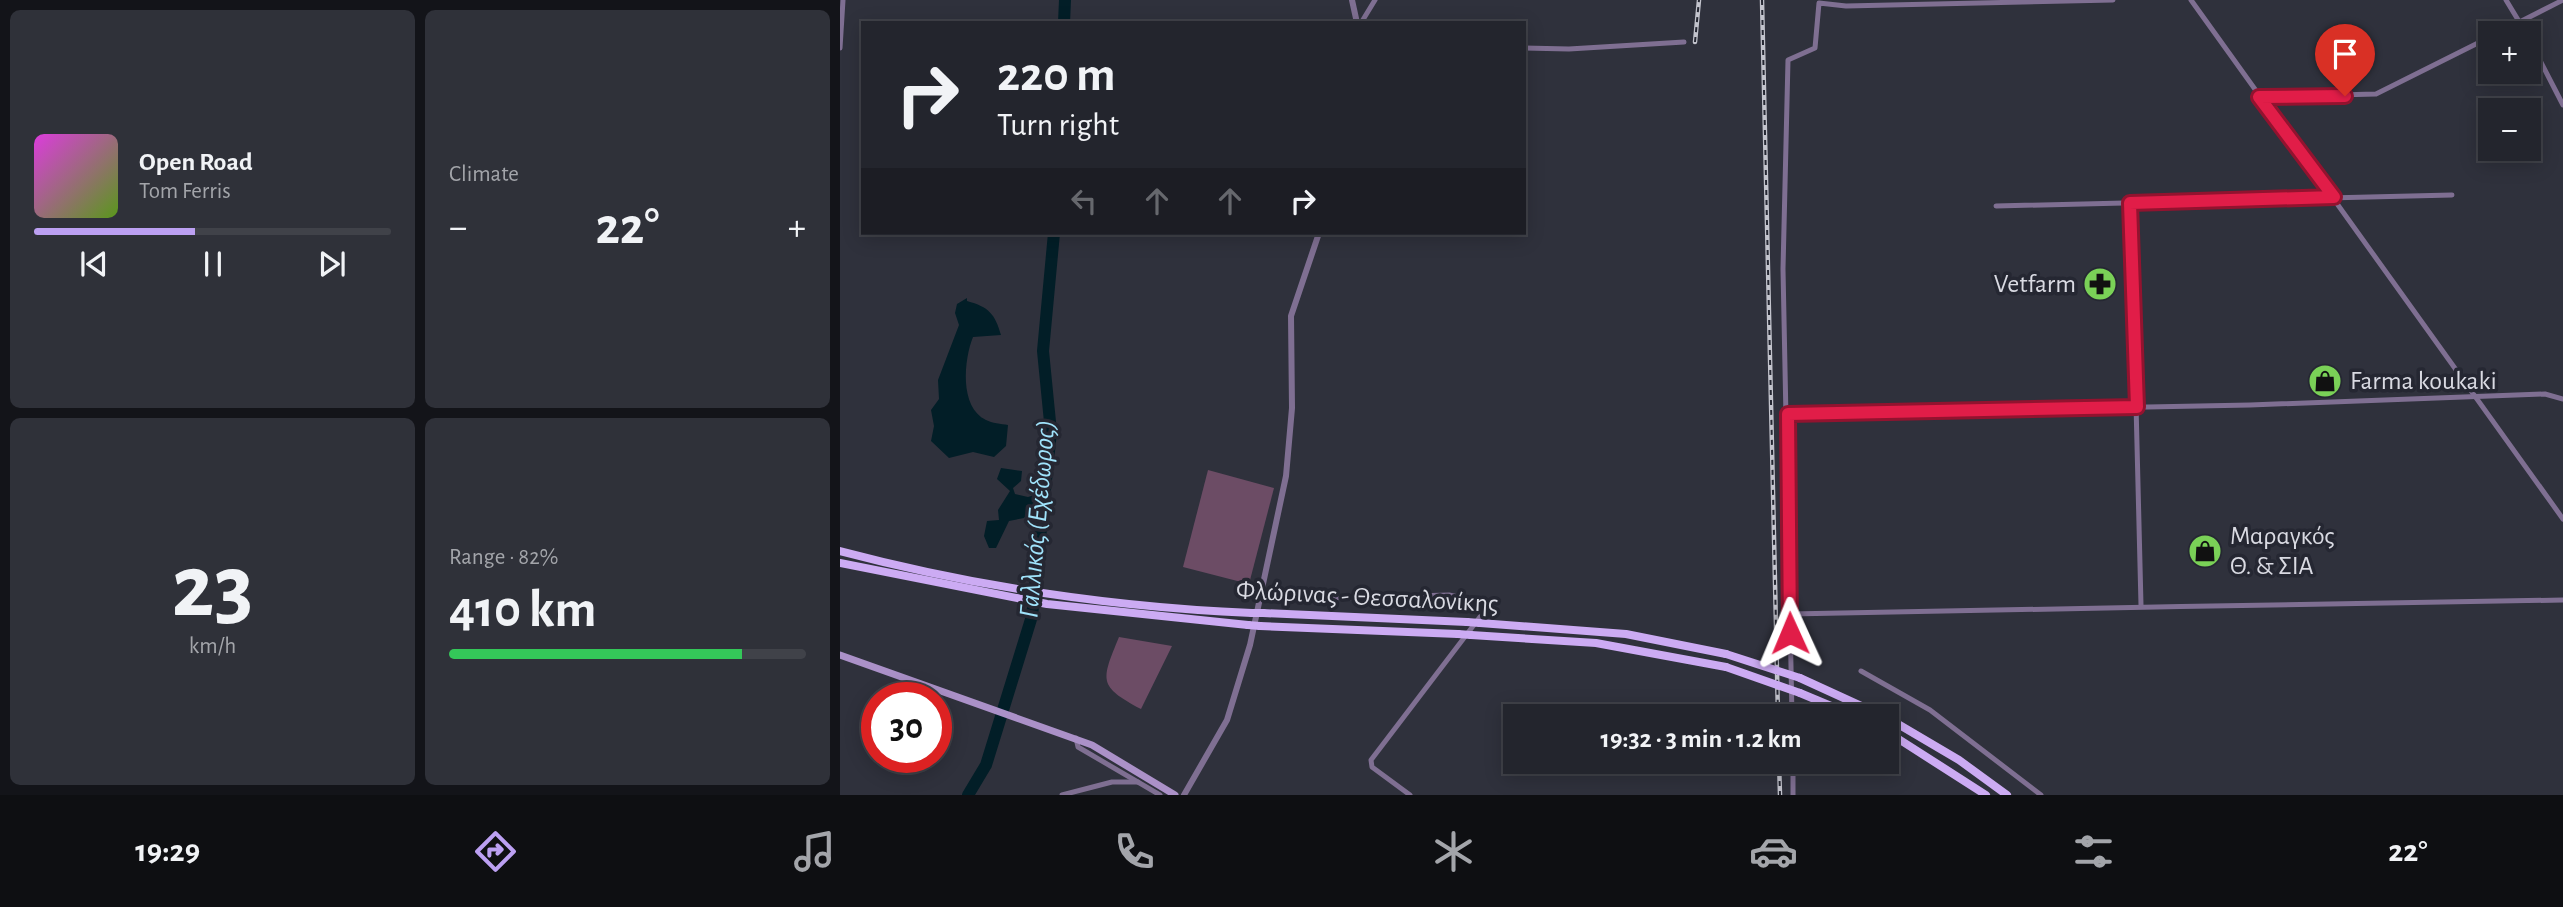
<!DOCTYPE html>
<meta charset="utf-8">
<style>
body{margin:0;font-family:"Alegreya Sans",sans-serif;background:#2f3139;color:#f1f3f6;height:100vh;display:flex;flex-direction:column;font-size:26px;white-space:nowrap}
*{box-sizing:border-box;margin:0}
p{font-size:23px;color:#a3a5aa}
.icon{flex:none;width:38px;height:38px;fill:none;stroke:currentColor;stroke-width:2;stroke-linecap:round;stroke-linejoin:round}
.map{position:relative;flex:1;overflow:hidden}
.drawer{display:flex;flex-direction:column;gap:10px;padding:10px;background:#131419;width:840px}
.drawer>*{flex:none}
.banner{position:absolute;left:21px;top:21px;width:665px;height:214px;border-radius:0px;box-shadow:0 4px 18px #0003,0 0 0 2px #404249;background:#23252d;color:#f1f3f6;overflow:hidden}
.controls{position:absolute;left:1638px;top:21px;display:grid;gap:14px}
.controls a{display:grid;place-items:center;width:63px;height:63px;border-radius:0px;background:#23252d;box-shadow:0 4px 18px #0003,0 0 0 2px #404249;font-size:35px}
.speed{position:absolute;left:21px;top:682px;display:flex;gap:14px;font-size:35px;font-weight:700;text-align:center}
.speed>*{display:grid;place-content:center;width:91px;height:91px;border-radius:50%;background:#23252d;box-shadow:0 4px 18px #0003,0 0 0 2px #404249;line-height:1}
.speed .limit{border:10px solid #d22;background:#fff;color:#111}
.pin{position:absolute;display:grid;place-items:center;width:60px;height:60px;color:#fff;margin:-72px -30px;border-radius:50% 50% 50% 0;rotate:-45deg;box-shadow:0 0 7px #0007}
.pin .icon{rotate:45deg}
.me{position:absolute;width:77px;margin:-38px;rotate:359deg;stroke-linejoin:round;filter:drop-shadow(0 0 5px #0008)}
.turn{display:flex;align-items:center;gap:24px;height:147px;padding:0 21px;font-size:32px}
.turn .icon{width:91px;height:91px;stroke-width:2.5}
.turn b{display:block;font-size:49px;line-height:60px}
.lanes{display:flex;align-items:center;height:66px;padding:0 21px;background:#0003;justify-content:center;gap:35px;direction:ltr}
.lanes .off{opacity:.35}
.big{font-size:52px;font-weight:700;line-height:1.1}
.drawer .widget{flex:1;display:flex;flex-direction:column;justify-content:center;gap:10px;min-width:0;padding:0 24px;border-radius:10px;background:#2f3139}
.drawer .dial{align-items:center;gap:0}
.dial b{font-size:91px;line-height:1}
.song{display:flex;align-items:center;gap:21px}
.cover{width:84px;height:84px;border-radius:10px;background:linear-gradient(135deg,hsl(300 70% 55%),hsl(90 70% 35%))}
.played{height:7px;border-radius:4px;background:linear-gradient(90deg,#bca0f2 45%,#404249 45%)}
.keys{display:flex;justify-content:space-around;direction:ltr}
.heat{display:flex;justify-content:space-between;align-items:center;font-size:38px;direction:ltr}
.charge{height:10px;border-radius:5px;background:linear-gradient(90deg,#34c759 82%,#404249 0)}
.drawer .tiles{flex:1;display:grid;gap:10px;grid-template-columns:repeat(2,1fr)}
.trip{position:absolute;left:663px;top:704px;width:396px;height:70px;border-radius:0px;background:#23252d;box-shadow:0 4px 18px #0003,0 0 0 2px #404249;font-weight:700;line-height:70px;text-align:center}
.dock{display:flex;height:112px;justify-content:space-around;align-items:center;background:#0e0f12;color:#a3a5aa}
.dock .icon{width:49px;height:49px}
.dock .current{color:#bca0f2}
.dock b{font-size:32px;color:#f1f3f6}
main{display:flex;flex:1;min-height:0}
.map>svg:first-child{display:block}
.green{fill:#6c4c65}
.water{fill:#021e27}
.lines{fill:none;stroke-linecap:round;stroke-linejoin:round}
.river{stroke:#021e27;stroke-width:12}
.minor{stroke:#7f6f92;stroke-width:5}
.tertiary{stroke:#7f6f92;stroke-width:6}
.secondary{stroke:#ab91c8;stroke-width:7}
.primary{stroke:#ccabf3;stroke-width:8}
.rail-casing{stroke:#c2c3cc;stroke-width:4.5}
.rail{stroke:#252732;stroke-width:2;stroke-dasharray:5;stroke-linecap:butt}
.primary-bridge{stroke:#ccabf3;stroke-width:8}
.route-casing{stroke:#92132f;stroke-width:18}
.route{stroke:#e11d48;stroke-width:12}
.labels{text-anchor:middle;dominant-baseline:central;stroke-width:7;stroke-linejoin:round;paint-order:stroke}
.poi-label{font-size:26px;fill:#d9dae2;stroke:#252732;text-anchor:start}
.street-label{font-size:26px;fill:#d9dae2;stroke:#252732}
.water-label{font-size:28px;font-style:italic;fill:#a0e3fb;stroke:#252732}
</style>
<main>
<section class="drawer">
<div class="tiles">
<div class="widget">
<div class="song"><i class="cover"></i><div><b>Open Road</b><p>Tom Ferris</p></div></div>
<div class="played"></div>
<div class="keys"><svg class="icon" aria-label="previous" viewBox="0 0 24 24"><path d="M18 5L8 12l10 7zM5 5v14"/></svg><svg class="icon" aria-label="pause" viewBox="0 0 24 24"><path d="M8 5v14M16 5v14"/></svg><svg class="icon" aria-label="next" viewBox="0 0 24 24"><path d="M6 5l10 7-10 7zM19 5v14"/></svg></div>
</div>
<div class="widget"><p>Climate</p>
<div class="heat"><a>−</a><b class="big">22°</b><a>+</a></div>
</div>
<div class="widget dial"><b>23</b><p>km/h</p></div>
<div class="widget"><p>Range · 82%</p><b class="big">410 km</b><div class="charge"></div></div>
</div>
</section>
<div class="map">
<svg width="1723" height="795" viewBox="0 0 1723 795">
<rect width="100%" height="100%" fill="#2f313c"/>
<g class="green">
<polygon points="368,470 434,488 409,584 343,567"/>
<path d="M279,637L332,646L301,709C258,686 261,681 279,637Z"/>
</g>
<g class="water">
<path d="M127,298V301C149,307 155,314 161,335L133,337C124,359 119,407 146,420C152,423 161,424 168,425L166,446L154,457L133,452L109,458L91,441L94,426L91,410L99,399L98,380L119,325L115,313L117,304Z"/>
<polygon points="161,468 182,471 181,481 173,488 175,494 188,497 198,494 207,476 200,501 195,502 184,518 169,521 156,548 149,548 144,536 147,521 159,520 158,510 170,491 157,479"/>
</g>
<g class="lines">
<g class="river">
<polyline points="224,23 225,0"/>
<polyline points="128,795 146,765 192,616 211,432 203,351 214,233"/>
</g>
<g class="minor">
<polyline points="1351,0 1723,519"/>
<polyline points="1666,0 1686,33"/>
<polyline points="521,23 535,0"/>
<polyline points="1658,33 1723,0"/>
<polyline points="1689,39 1723,105"/>
<polyline points="0,48 3,0"/>
<polyline points="684,48 729,49 844,42"/>
<polyline points="1419,97 1536,94 1650,37"/>
<polyline points="1291,203 1301,605"/>
<polyline points="1156,206 1612,195"/>
<polyline points="948,414 1410,405 1705,394 1723,399"/>
<polyline points="421,591 503,598 609,595 636,601 643,613 531,760 532,767 570,795"/>
<path d="M950,614C1208,610 1465,603 1723,600"/>
<polyline points="1021,671 1090,710 1201,795"/>
<polyline points="952,716 943,269 948,60 975,48 979,3 1006,6 1273,0"/>
<polyline points="236,738 238,747 320,795"/>
<polyline points="953,761 953,795"/>
<polyline points="222,795 272,782 298,782"/>
</g>
<g class="tertiary">
<polyline points="512,0 517,23"/>
<polyline points="344,795 387,720 410,645 446,476 452,408 451,316 479,233"/>
</g>
<polyline class="secondary" points="0,655 252,745 335,795"/>
<g class="primary">
<path d="M0,551C136,587 272,607 412,613"/>
<polyline points="0,563 207,604 408,625"/>
<polyline points="423,613 627,622"/>
<polyline points="640,623 786,634 886,654"/>
<polyline points="420,626 618,634"/>
<polyline points="631,635 756,643 886,667"/>
<polyline points="960,678 1043,716"/>
<polyline points="960,693 1015,716"/>
<polyline points="1046,717 1119,760 1167,795"/>
<polyline points="1046,731 1146,795"/>
</g>
<defs>
<g id="rail">
<polyline points="922,0 938,716"/>
<polyline points="855,42 859,0"/>
<polyline points="939,761 940,795"/>
</g>
</defs>
<use href="#rail" class="rail-casing"/>
<use href="#rail" class="rail"/>
<g class="primary-bridge">
<polyline points="412,613 423,613"/>
<polyline points="627,622 640,623"/>
<polyline points="408,625 420,626"/>
<polyline points="618,634 631,635"/>
<polyline points="886,654 960,678"/>
<polyline points="886,667 960,693"/>
</g>
</g>
<g class="lines">
<defs>
<polyline id="route" points="950,633 948,414 1297,407 1290,203 1494,197 1419,97 1505,96"/>
</defs>
<use href="#route" class="route-casing"/>
<use href="#route" class="route"/>
</g>
<defs>
<symbol id="pharmacy-disc" viewBox="-11 -11 22 22"><circle r="9.5" fill="#7ad157" stroke="#252732"/><path d="M-2-6h4v4h4v4h-4v4h-4v-4h-4v-4h4Z" fill="#111"/></symbol>
<symbol id="shop-disc" viewBox="-11 -11 22 22"><circle r="9.5" fill="#7ad157" stroke="#252732"/><path d="M-5-2.5h2.3a2.7 3.5 0 0 1 5.4 0H5L5.5 6h-11ZM-1.5-2.5h3a1.5 2.3 0 0 0-3 0Z" fill="#111"/></symbol>
</defs>
<g fill-rule="evenodd">
<use href="#pharmacy-disc" x="1241" y="265" width="38" height="38"/>
<use href="#shop-disc" x="1466" y="362" width="38" height="38"/>
<use href="#shop-disc" x="1346" y="532" width="38" height="38"/>
</g>
<g class="labels">
<g class="poi-label">
<text x="1236" y="284" text-anchor="end">Vetfarm</text>
<text x="1510" y="381">Farma koukaki</text>
<text x="1390" y="536">Μαραγκός<tspan x="1390" dy="30">Θ. &amp; ΣΙΑ</tspan></text>
</g>
<g class="street-label">
<text transform="translate(527 597) rotate(3)">Φλώρινας - Θεσσαλονίκης</text>
</g>
<g class="water-label">
<text transform="translate(198 519) rotate(-85)">Γαλλικός (Εχέδωρος)</text>
</g>
</g>
</svg>
<div class="controls">
<a>+</a>
<a>−</a>
</div>
<div class="speed"><div class="limit">30</div></div>
<div class="pin" style="left:1505px;top:96px;background:#d93025"><svg class="icon" aria-label="arrive" viewBox="0 0 24 24"><path d="M6 21V4h12l-3 4 3 4H6"/></svg></div>
<svg class="me" style="left:950px;top:633px" viewBox="-20 -20 40 40"><path d="M0-17L14 15 0 8-14 15z" fill="#e11d48" stroke="#fff" stroke-width="4"/></svg>
<div class="trip">19:32 · 3 min · 1.2 km</div>
<div class="banner">
<div class="turn"><svg class="icon" aria-label="right" viewBox="0 0 24 24"><path d="M7 20v-9h11M14 6l5 5-5 5"/></svg><div><b>220 m</b>Turn right</div></div>
<div class="lanes"><svg class="icon off" aria-label="left" viewBox="0 0 24 24"><path d="M17 20v-9H6M10 6l-5 5 5 5"/></svg><svg class="icon off" aria-label="ahead" viewBox="0 0 24 24"><path d="M12 20V5M6 11l6-6 6 6"/></svg><svg class="icon off" aria-label="ahead" viewBox="0 0 24 24"><path d="M12 20V5M6 11l6-6 6 6"/></svg><svg class="icon" aria-label="right" viewBox="0 0 24 24"><path d="M7 20v-9h11M14 6l5 5-5 5"/></svg></div>
</div>
</div>
</main>
<nav class="dock">
<b>19:29</b>
<svg class="icon current" aria-label="directions" viewBox="0 0 24 24"><path d="M12 3l9 9-9 9-9-9zM9 14v-3h6M13 9l2 2-2 2"/></svg>
<svg class="icon" aria-label="music" viewBox="0 0 24 24"><path d="M9 18V5l10-2v13"/><circle cx="6" cy="18" r="3"/><circle cx="16" cy="16" r="3"/></svg>
<svg class="icon" aria-label="phone" viewBox="0 0 24 24"><path d="M5 4h4l2 5-3 2q2 4 5 5l2-3 5 2v4C11 20 4 13 5 4z"/></svg>
<svg class="icon" aria-label="climate" viewBox="0 0 24 24"><path d="M12 3v18M4 7l16 10M4 17L20 7"/></svg>
<svg class="icon" aria-label="car" viewBox="0 0 24 24"><path d="M5 17H2v-5l4-1 3-4h7l3 4 3 1v5h-3M9 17h6M6 11h13"/><circle cx="7" cy="17" r="2"/><circle cx="17" cy="17" r="2"/></svg>
<svg class="icon" aria-label="filters" viewBox="0 0 24 24"><path d="M4 7h16M4 17h16"/><circle cx="9" cy="7" r="2"/><circle cx="15" cy="17" r="2"/></svg>
<b>22°</b>
</nav>
